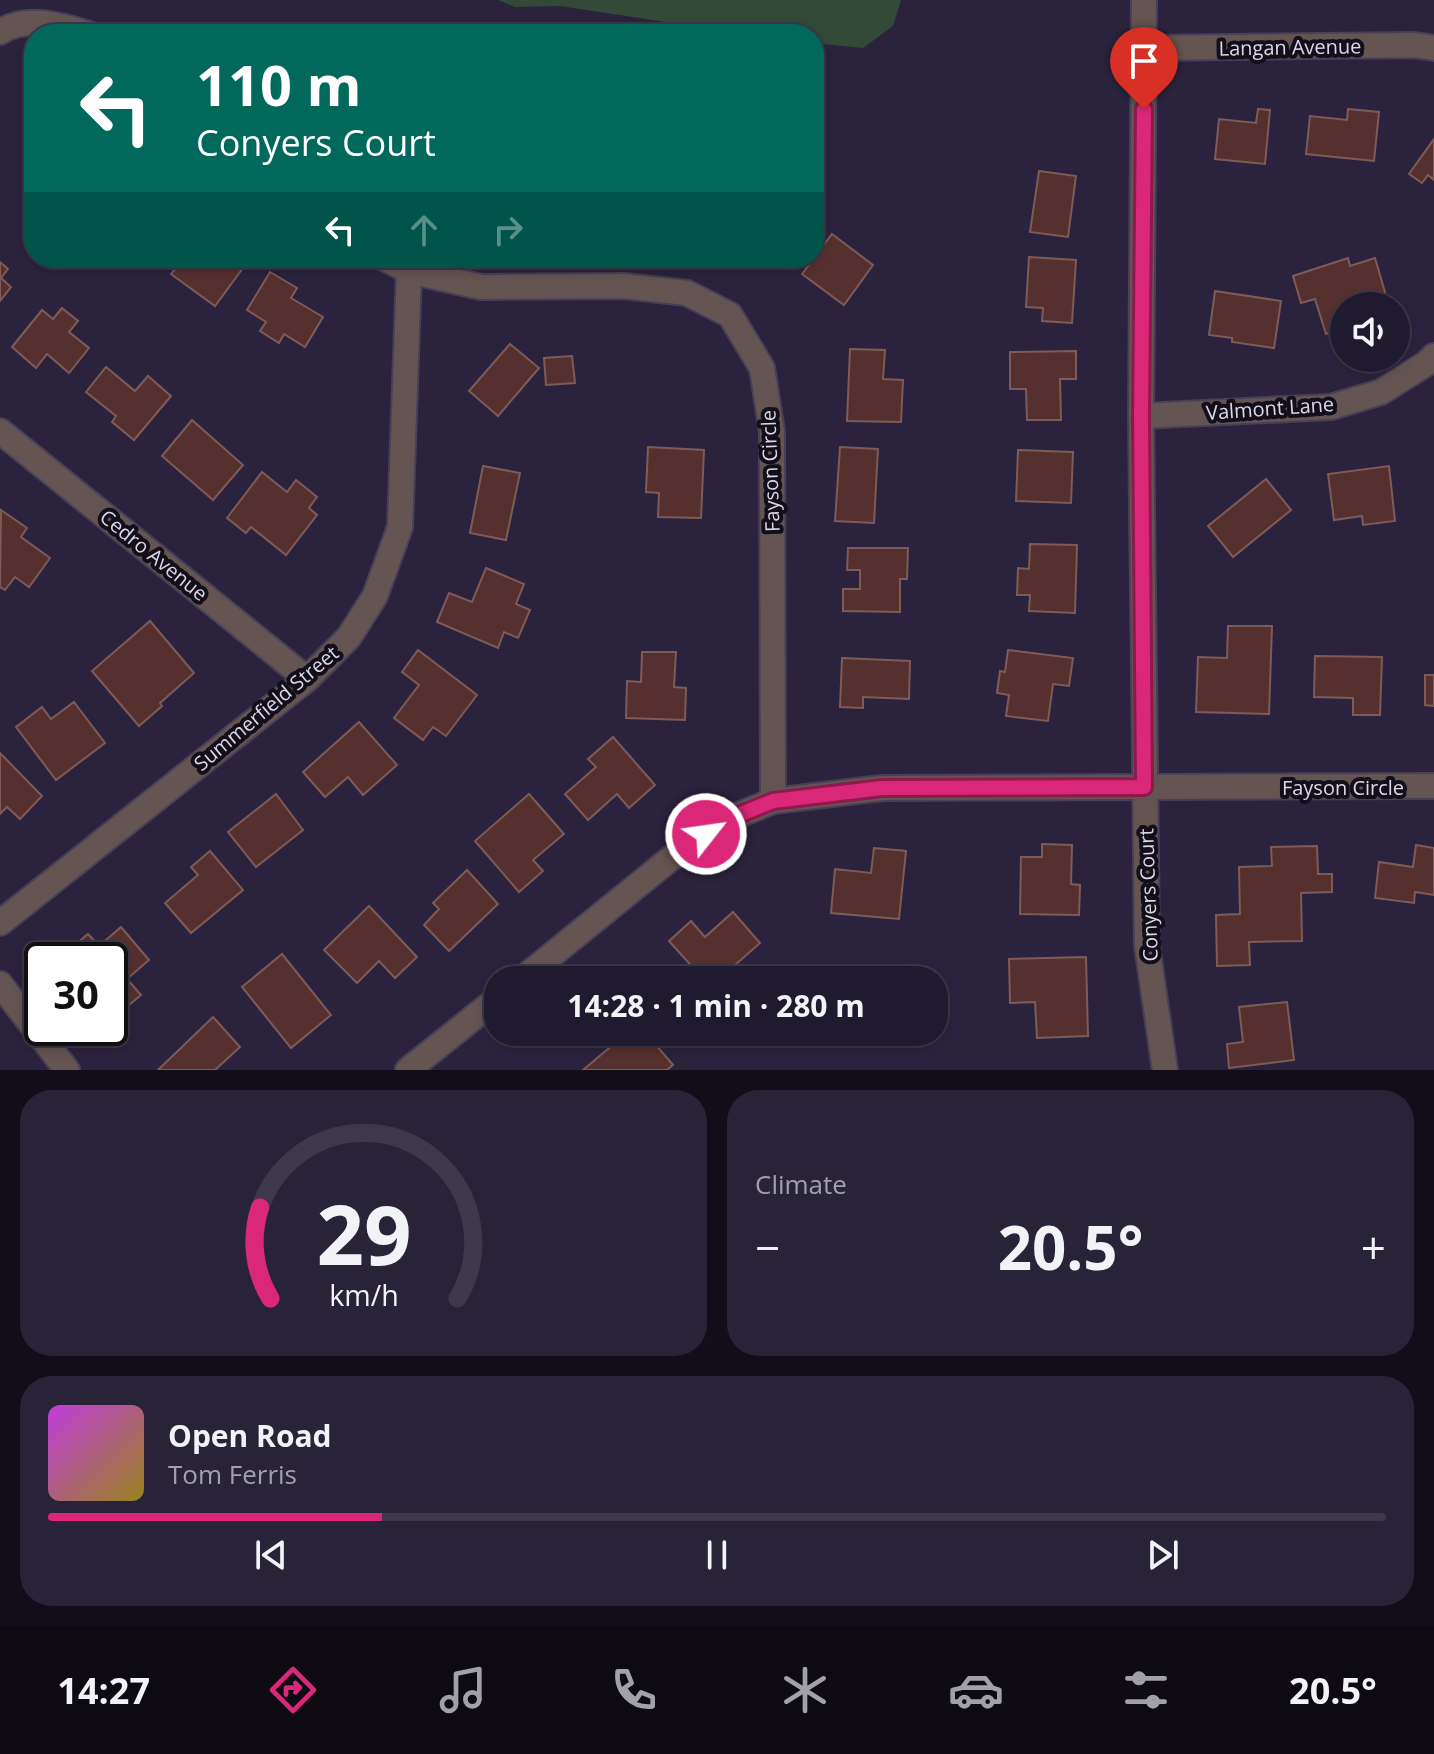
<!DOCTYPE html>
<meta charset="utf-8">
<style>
body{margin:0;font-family:"Open Sans",sans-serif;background:#282336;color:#f1f3f6;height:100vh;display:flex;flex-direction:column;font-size:30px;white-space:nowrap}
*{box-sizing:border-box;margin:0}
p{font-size:26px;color:#a2a1aa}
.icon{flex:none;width:44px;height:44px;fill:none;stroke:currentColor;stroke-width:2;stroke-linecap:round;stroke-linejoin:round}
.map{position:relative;height:1070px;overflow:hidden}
.drawer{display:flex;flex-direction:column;gap:20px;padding:20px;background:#120e19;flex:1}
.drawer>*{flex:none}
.hud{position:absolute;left:24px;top:24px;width:800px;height:244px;border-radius:32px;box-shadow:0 4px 12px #0003,0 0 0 2px #3d384a;background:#00695c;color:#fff;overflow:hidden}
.buttons{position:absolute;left:1330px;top:292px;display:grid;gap:16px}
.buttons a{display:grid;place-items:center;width:80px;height:80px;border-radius:50%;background:#201a2e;box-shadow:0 4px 12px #0003,0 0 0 2px #3d384a;font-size:40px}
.speed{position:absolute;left:24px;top:942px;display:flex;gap:16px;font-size:40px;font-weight:700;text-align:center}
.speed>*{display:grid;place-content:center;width:104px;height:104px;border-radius:50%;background:#201a2e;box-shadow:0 4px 12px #0003,0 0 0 2px #3d384a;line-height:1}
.speed .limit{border:4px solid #111;border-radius:12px;background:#fff;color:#111}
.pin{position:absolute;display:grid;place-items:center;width:68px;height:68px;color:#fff;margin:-82px -34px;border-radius:50% 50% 50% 0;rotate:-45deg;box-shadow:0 0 8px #0007}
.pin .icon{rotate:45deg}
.me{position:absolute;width:88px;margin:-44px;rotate:60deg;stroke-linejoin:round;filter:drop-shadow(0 0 6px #0008)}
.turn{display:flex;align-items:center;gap:28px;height:168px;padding:0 40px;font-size:36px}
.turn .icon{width:104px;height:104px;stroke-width:2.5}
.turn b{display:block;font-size:56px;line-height:68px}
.lanes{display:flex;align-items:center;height:76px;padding:0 40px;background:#0003;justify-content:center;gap:40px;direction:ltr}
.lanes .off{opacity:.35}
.big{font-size:60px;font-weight:700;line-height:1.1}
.drawer .tile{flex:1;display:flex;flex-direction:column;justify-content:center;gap:12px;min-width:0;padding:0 28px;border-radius:32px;background:#282336}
.drawer .dial{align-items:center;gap:0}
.dial svg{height:208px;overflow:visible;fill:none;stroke:#3d384a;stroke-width:7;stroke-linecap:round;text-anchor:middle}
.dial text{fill:#f1f3f6;stroke:none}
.song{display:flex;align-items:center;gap:24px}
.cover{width:96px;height:96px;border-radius:12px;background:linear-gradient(135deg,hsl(290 70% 55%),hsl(50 70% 35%))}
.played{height:8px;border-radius:4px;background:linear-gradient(90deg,#db2777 25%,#3d384a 25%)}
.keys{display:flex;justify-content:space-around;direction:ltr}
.heat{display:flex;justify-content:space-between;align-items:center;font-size:44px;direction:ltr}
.drawer .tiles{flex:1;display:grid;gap:20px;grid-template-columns:1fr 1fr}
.tile:last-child{grid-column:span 2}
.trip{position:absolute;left:484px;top:966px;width:464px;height:80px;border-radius:32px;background:#201a2e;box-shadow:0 4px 12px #0003,0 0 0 2px #3d384a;font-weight:700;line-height:80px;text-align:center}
.tabs{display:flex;height:128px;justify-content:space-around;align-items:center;background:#0d0a12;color:#a2a1aa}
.tabs .icon{width:56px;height:56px}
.tabs .active{color:#db2777}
.tabs b{font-size:36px;color:#f1f3f6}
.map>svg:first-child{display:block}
.green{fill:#334a38}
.building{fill:#56302e;stroke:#7e5b58;stroke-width:2}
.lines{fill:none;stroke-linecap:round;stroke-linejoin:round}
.minor-casing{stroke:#474058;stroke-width:28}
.minor{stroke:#655552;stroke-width:24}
.route-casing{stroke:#8e194d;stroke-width:20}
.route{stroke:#db2777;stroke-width:14}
.labels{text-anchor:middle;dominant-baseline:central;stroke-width:8;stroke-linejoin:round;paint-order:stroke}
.street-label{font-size:20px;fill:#dbd7e8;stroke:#120f1a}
</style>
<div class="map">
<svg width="1434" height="1070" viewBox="0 0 1434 1070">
<rect width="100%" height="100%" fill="#2b233d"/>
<polygon class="green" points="498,0 901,0 893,26 863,48 814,43 814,34 745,34 560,6 515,7"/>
<g class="building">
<polygon points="1258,109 1270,110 1265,164 1215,159 1219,119 1256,123"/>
<polygon points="1348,109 1379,112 1374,161 1306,154 1310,116 1347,120"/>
<polygon points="1434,139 1434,180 1428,175 1422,183 1409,174"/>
<polygon points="1039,171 1076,176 1068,237 1030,232"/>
<polygon points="832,234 873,265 844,305 802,274"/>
<polygon points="1029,257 1076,260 1072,323 1042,321 1043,308 1026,307"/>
<polygon points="174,258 229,258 243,268 215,306 171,274 180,263"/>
<polygon points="1348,258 1350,266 1375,258 1387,299 1366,306 1344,306 1344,328 1326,334 1315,299 1301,303 1293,276"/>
<polygon points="0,262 8,269 1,278 11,287 0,301"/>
<polygon points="270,272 297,288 291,298 323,317 305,347 284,334 279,343 260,331 266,322 247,310"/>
<polygon points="1215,291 1281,301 1274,348 1232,342 1232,338 1209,335"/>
<polygon points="62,308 78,321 69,332 89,348 69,373 47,354 36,368 12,347 42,310 53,319"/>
<polygon points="510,344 539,368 498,416 469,391"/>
<polygon points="850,349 885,350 883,379 903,380 901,422 847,421"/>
<polygon points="1076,351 1076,379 1060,379 1061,420 1027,420 1026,389 1010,389 1010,352"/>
<polygon points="572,356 575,383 546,385 544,358"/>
<polygon points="106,367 135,391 148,376 171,396 134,440 112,422 116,416 86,392"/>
<polygon points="192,420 243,465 213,500 162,456"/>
<polygon points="648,447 704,450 701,518 658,517 659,493 646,492"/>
<polygon points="840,447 878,449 874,523 835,521"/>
<polygon points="1018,450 1073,452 1071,503 1016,501"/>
<polygon points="483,466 520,473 506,540 470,533"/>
<polygon points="1389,466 1395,521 1363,525 1362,516 1334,520 1328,474"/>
<polygon points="262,472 287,492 296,480 317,497 309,508 317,515 286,555 251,527 246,533 227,518"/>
<polygon points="1266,479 1291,510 1233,557 1208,526"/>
<polygon points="1,510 27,528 21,537 50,558 29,587 15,577 5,590 0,587"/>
<polygon points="1030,544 1077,545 1075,613 1029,611 1030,595 1017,595 1018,568 1029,569"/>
<polygon points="848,548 908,548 907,579 900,579 900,612 843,611 843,589 860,589 860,570 847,570"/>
<polygon points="486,568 524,584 516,604 530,610 518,638 504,632 498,648 437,622 449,593 472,602"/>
<polygon points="150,621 194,673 160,703 162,706 139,726 92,671"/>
<polygon points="1228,626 1272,626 1269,714 1196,712 1198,657 1227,658"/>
<polygon points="418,650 477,695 446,736 433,727 423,740 394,718 419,685 402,672"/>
<polygon points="1008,650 1073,658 1069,686 1053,684 1048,721 1006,716 1009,695 997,693 1000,671 1005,672"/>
<polygon points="642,652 676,652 674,687 686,688 685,720 626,718 627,681 641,682"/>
<polygon points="1315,656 1382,657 1380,715 1353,715 1353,698 1314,697"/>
<polygon points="842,658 910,661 909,699 863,697 863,708 840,707"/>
<polygon points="1425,675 1434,675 1434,706 1425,705"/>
<polygon points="74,702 105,743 56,780 16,727 42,707 51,719"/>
<polygon points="359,722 397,765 363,795 348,777 325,797 303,772"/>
<polygon points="613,737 655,785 629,808 617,794 588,820 565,794 596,767 588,759"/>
<polygon points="0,753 42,796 20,819 7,807 0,814"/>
<polygon points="276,794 303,830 256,867 228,832"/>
<polygon points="529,794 564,834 533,860 543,871 519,892 475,841"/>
<polygon points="1042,844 1072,845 1071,884 1080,885 1079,915 1020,914 1021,857 1042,857"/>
<polygon points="1416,845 1434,848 1434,895 1415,892 1414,903 1375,898 1379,862 1413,867"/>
<polygon points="1317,846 1318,874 1332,874 1332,892 1301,893 1302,941 1249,942 1250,965 1217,966 1216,915 1240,914 1239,867 1272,866 1271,847"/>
<polygon points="874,848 906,851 899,919 831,913 835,869 871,873"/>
<polygon points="210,851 243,890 191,933 165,903 198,875 191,867"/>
<polygon points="467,870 498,904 449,951 424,925 439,909 433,903"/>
<polygon points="369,906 417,957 395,978 379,961 357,983 324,950"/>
<polygon points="733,912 760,943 735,965 741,972 733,980 704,980 669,941 691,921 705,937"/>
<polygon points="121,927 149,960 127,979 141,995 116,1016 110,1009 110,960 69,960 64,954 88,934 99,946"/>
<polygon points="282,954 331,1015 291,1048 242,987"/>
<polygon points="1086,957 1088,1036 1037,1038 1035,1002 1010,1003 1009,959"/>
<polygon points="1287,1002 1294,1060 1229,1068 1227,1044 1243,1042 1239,1007"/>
<polygon points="213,1017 240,1047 215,1070 158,1070"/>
<polygon points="618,1032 645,1032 673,1065 667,1070 583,1070 615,1043 611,1038"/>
</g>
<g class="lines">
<defs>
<g id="minor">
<polyline points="1144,0 1141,416 1147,946 1165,1070"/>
<path d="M0,32C26,15 61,25 89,34"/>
<polyline points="1145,48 1414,45 1434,48"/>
<polyline points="384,258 409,271 481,287 624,286 687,293 730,315 762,368 772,432 773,801"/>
<polyline points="1141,416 1331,407 1381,392 1427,363 1434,356"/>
<polyline points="0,431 307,679"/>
<polyline points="0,923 307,679 349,637 375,596 400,527 409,271"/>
<polyline points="521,980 670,859 724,821 773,801 882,788 1434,786"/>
<polyline points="0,984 67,1070"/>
<polyline points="408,1070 498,998"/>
</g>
</defs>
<use href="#minor" class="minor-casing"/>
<use href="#minor" class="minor"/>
</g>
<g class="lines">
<defs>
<polyline id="route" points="706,834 724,821 773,801 882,788 1144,787 1141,416 1144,109"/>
</defs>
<use href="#route" class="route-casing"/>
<use href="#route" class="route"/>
</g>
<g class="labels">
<g class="street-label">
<text transform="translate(1290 47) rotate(-1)">Langan Avenue</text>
<text transform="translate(1270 408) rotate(-4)">Valmont Lane</text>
<text transform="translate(770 471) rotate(-92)">Fayson Circle</text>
<text transform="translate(154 555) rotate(39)">Cedro Avenue</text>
<text transform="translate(266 708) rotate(-40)">Summerfield Street</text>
<text x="1343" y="787">Fayson Circle</text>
<text transform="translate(1148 895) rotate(-92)">Conyers Court</text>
</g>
</g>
</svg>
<div class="buttons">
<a><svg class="icon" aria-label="sound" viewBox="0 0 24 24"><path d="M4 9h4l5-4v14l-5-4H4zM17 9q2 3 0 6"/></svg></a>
</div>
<div class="speed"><div class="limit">30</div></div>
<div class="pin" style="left:1144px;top:109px;background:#d93025"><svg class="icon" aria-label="arrive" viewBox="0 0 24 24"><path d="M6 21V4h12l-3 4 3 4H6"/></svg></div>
<svg class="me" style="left:706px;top:834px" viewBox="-20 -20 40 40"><circle r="17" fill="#db2777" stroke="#fff" stroke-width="3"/><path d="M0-11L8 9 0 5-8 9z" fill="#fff"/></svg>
<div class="trip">14:28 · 1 min · 280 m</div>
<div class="hud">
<div class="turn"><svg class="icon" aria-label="left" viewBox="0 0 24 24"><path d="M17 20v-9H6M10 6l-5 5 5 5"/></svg><div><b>110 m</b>Conyers Court</div></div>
<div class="lanes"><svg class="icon" aria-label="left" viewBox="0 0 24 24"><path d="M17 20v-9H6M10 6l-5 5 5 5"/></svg><svg class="icon off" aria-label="ahead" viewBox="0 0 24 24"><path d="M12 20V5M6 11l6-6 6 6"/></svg><svg class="icon off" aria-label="right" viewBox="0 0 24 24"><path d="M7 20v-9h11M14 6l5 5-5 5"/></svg></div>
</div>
</div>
<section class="drawer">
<div class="tiles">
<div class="tile dial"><svg viewBox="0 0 100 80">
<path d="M14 69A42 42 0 1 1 86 69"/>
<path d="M14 69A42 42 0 0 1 10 34" stroke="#db2777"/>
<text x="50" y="56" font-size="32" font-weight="700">29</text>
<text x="50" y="72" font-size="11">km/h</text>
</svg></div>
<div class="tile"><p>Climate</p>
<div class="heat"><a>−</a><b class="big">20.5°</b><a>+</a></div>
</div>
<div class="tile">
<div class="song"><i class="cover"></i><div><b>Open Road</b><p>Tom Ferris</p></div></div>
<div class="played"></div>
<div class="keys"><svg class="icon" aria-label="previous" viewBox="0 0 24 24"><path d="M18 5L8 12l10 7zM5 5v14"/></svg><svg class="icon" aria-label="pause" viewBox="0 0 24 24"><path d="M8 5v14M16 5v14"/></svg><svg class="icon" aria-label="next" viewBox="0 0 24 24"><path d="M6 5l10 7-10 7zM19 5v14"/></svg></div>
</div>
</div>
</section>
<nav class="tabs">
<b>14:27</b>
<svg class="icon active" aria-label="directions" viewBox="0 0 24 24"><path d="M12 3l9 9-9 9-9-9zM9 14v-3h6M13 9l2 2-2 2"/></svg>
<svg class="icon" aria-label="music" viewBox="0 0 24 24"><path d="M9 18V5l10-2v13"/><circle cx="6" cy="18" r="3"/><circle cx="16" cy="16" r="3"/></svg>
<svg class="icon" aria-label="phone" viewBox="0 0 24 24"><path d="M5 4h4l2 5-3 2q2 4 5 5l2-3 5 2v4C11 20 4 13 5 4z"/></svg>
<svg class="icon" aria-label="climate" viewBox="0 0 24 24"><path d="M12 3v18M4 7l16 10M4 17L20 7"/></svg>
<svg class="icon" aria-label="car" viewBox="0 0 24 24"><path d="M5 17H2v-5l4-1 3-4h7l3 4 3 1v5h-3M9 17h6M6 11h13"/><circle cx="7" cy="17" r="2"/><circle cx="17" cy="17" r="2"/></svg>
<svg class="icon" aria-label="filters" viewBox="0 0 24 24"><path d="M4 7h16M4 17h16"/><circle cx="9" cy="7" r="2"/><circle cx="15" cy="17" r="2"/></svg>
<b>20.5°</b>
</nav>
